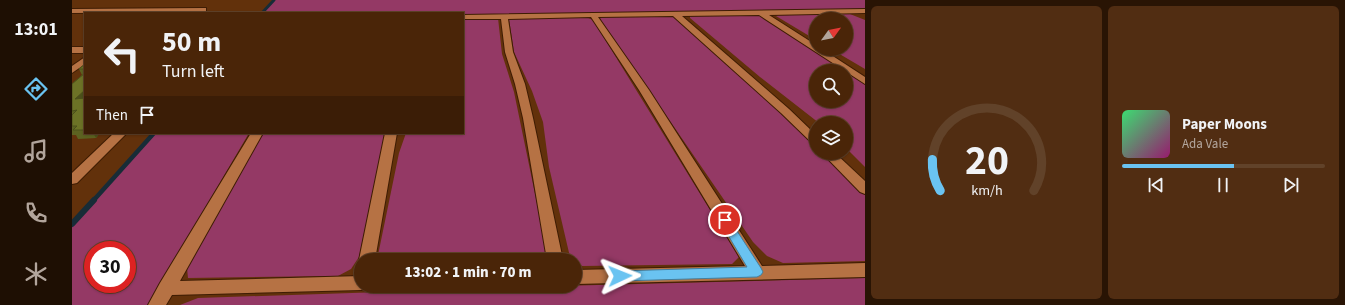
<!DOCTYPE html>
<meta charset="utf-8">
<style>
body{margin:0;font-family:"Source Sans 3",sans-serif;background:#512d12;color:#f1f3f6;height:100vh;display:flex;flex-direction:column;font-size:15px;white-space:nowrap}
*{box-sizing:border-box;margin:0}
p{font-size:13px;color:#b2a59c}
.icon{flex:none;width:22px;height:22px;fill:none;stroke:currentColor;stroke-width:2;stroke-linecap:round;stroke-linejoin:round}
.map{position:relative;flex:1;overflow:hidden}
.panel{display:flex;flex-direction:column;gap:6px;padding:6px;background:#291404;width:480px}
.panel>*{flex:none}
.top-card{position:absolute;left:12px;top:12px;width:380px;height:122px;border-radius:0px;box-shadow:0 1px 3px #0004,0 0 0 1px #614229;background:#4a2508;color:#f1f3f6;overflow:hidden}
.needle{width:26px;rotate:57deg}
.buttons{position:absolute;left:737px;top:12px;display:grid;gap:8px}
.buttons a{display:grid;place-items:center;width:44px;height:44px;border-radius:50%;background:#4a2508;box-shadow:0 1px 3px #0004,0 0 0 1px #614229;font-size:20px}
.speed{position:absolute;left:12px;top:241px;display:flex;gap:8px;font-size:20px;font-weight:700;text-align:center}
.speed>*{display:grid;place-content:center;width:52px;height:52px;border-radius:50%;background:#4a2508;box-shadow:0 1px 3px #0004,0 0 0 1px #614229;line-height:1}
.speed .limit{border:6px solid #d22;background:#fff;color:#111}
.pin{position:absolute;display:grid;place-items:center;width:34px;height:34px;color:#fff;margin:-17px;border:2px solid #fff;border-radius:50%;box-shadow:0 1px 4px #0007}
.me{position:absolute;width:44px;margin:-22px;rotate:88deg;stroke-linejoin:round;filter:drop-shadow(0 0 3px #0008)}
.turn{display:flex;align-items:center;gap:14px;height:84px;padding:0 12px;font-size:18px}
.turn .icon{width:52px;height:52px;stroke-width:2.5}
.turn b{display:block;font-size:28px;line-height:34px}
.then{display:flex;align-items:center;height:38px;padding:0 12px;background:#0003;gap:8px;font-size:15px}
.panel .card{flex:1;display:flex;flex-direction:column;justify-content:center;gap:6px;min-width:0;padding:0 14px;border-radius:6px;background:#512d12}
.panel .dial{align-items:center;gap:0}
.dial svg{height:104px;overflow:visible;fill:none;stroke:#614229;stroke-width:7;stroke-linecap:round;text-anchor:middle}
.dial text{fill:#f1f3f6;stroke:none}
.song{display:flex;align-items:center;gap:12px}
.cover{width:48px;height:48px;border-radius:6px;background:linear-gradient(135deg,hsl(140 70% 55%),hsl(320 70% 35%))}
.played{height:4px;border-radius:2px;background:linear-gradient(90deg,#6ac3f1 55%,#614229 55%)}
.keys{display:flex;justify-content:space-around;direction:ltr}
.panel .tiles{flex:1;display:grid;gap:6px;grid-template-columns:repeat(2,1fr)}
.trip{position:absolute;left:282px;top:253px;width:228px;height:40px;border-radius:20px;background:#4a2508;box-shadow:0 1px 3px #0004,0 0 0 1px #614229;font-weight:800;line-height:40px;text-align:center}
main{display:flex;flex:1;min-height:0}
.dock{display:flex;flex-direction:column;width:72px;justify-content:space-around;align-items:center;background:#1e0f03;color:#b2a59c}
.dock .icon{width:28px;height:28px}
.dock .on{color:#6ac3f1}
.dock b{font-size:18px;color:#f1f3f6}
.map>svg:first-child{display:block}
.green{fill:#943965;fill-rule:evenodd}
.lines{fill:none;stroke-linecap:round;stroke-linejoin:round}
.stream-far2{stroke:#182c37;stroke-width:3}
.stream-far1{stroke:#182c37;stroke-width:4.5}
.stream{stroke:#182c37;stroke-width:6}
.minor-casing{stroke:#3e1c03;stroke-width:2}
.minor{fill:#b67244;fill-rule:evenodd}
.wall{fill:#5d6221}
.shaded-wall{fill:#4c501b}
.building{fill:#6c7226;stroke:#4c501b}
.route{fill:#6ac3f1;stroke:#457f9d}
</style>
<main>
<nav class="dock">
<b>13:01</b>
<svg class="icon on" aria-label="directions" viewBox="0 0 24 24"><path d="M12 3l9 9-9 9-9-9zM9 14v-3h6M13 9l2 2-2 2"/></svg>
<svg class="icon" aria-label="music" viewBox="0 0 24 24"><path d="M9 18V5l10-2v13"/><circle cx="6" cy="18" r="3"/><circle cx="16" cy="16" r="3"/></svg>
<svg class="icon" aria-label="phone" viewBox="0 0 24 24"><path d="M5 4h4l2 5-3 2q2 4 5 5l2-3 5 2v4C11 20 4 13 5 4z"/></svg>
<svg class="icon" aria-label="climate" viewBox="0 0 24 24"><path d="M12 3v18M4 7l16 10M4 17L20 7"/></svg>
</nav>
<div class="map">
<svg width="793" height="305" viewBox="0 0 793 305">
<rect width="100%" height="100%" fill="#62310b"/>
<g class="green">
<polygon points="202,0 793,0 793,10 391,15 391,13 190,13"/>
<polygon points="708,14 778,14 793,20 793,69 759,49 774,49 774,19 744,19 744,40 704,16"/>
<path d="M621,15L692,16L793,78V167L774,148V123H747L688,77L618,18V16ZM744,71H774V101H744Z"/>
<polygon points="535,16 602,16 744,138 744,153 759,153 793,186 793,261 711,263 695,256 681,242 528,19 529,17"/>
<polygon points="514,17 521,20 667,257 660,264 510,266 498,257 477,167 471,122 460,91 442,52 437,19 440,18"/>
<polygon points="426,18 430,54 442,92 475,252 473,260 305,260 327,153 334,133 391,133 391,19"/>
<path d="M82,133H177L76,305H0V224ZM21,250H55V284H21Z"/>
<polygon points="191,133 313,133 287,257 279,269 266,276 116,278 115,268"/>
<polygon points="793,278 793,305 108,305 126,298 487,286"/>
</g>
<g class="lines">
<polyline class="stream-far2" points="190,13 202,0"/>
<polyline class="stream-far1" points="21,201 82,133"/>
<polyline class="stream" points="0,224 22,200"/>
<defs>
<g id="minor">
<polygon points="131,8 134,8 134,12 0,13 0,9"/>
<polygon points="793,9 793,13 697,15 744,45 744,49 750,49 793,77 793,84 687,15 610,16 717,109 744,135 744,144 740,143 709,113 601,16 526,17 577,90 690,266 793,263 793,277 503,284 503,270 673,266 567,90 519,17 436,19 441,52 453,84 461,118 491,260 475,260 451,118 443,84 433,52 429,19 391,19 391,15"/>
<rect x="0" y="47" width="13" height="6"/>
<polygon points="13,57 13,64 0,73 0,66"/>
<polygon points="42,133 55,133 5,183 0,184 0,173"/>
<polygon points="179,133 191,133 108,281 289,276 289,286 296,286 295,288 289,290 100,295 94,305 76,305 88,283"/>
<polygon points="313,133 325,133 303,260 289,260 289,264 287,260"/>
<polygon points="750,153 763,153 793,181 793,194 788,192"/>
</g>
</defs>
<use href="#minor" class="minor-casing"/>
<use href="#minor" class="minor"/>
</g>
<polygon class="wall" points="13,64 13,133 28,133 24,138 6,139 4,135 0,135 0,84 10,75 7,69"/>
<g class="shaded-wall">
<polygon points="13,90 13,102 3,99"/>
<polygon points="21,133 28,133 24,138"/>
</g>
<g class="building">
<polygon points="13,64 13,69 7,69"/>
<polygon points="13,73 13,90 3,99 13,98 13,130 1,130 5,126 0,126 0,115 5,110 0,111 0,84"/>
</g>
<polygon class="route" points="653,216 656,217 689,268 691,272 689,275 685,277 548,281 544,279 542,276 544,272 548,271 675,267 647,220 649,217"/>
</svg>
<div class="buttons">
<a><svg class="needle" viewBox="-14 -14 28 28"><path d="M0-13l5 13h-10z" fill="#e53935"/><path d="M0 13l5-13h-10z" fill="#b2a59c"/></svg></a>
<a><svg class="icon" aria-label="search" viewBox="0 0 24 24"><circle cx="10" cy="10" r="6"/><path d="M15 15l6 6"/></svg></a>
<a><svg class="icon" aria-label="layers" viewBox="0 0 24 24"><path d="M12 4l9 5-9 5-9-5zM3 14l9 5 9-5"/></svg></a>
</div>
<div class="speed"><div class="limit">30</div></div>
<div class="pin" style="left:653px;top:220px;background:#d93025"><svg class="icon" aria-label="arrive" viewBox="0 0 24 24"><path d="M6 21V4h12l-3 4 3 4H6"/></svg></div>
<svg class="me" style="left:548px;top:276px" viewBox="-20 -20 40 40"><path d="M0-17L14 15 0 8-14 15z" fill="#6ac3f1" stroke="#fff" stroke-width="4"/></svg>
<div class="trip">13:02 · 1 min · 70 m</div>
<div class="top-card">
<div class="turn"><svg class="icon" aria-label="left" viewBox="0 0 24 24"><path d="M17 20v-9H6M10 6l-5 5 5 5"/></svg><div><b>50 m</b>Turn left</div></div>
<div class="then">Then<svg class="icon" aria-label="arrive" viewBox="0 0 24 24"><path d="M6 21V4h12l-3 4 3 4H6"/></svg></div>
</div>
</div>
<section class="panel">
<div class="tiles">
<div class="card dial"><svg viewBox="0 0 100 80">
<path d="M14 69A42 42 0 1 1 86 69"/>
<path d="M14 69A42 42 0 0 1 8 45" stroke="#6ac3f1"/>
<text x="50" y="56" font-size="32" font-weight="700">20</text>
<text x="50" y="72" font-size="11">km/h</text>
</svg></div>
<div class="card">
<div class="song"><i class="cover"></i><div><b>Paper Moons</b><p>Ada Vale</p></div></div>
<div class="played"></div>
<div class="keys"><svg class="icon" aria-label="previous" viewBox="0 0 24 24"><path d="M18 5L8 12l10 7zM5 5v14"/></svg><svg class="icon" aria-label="pause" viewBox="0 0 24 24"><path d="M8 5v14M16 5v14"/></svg><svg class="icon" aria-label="next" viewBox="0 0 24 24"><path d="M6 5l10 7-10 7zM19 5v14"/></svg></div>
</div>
</div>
</section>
</main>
